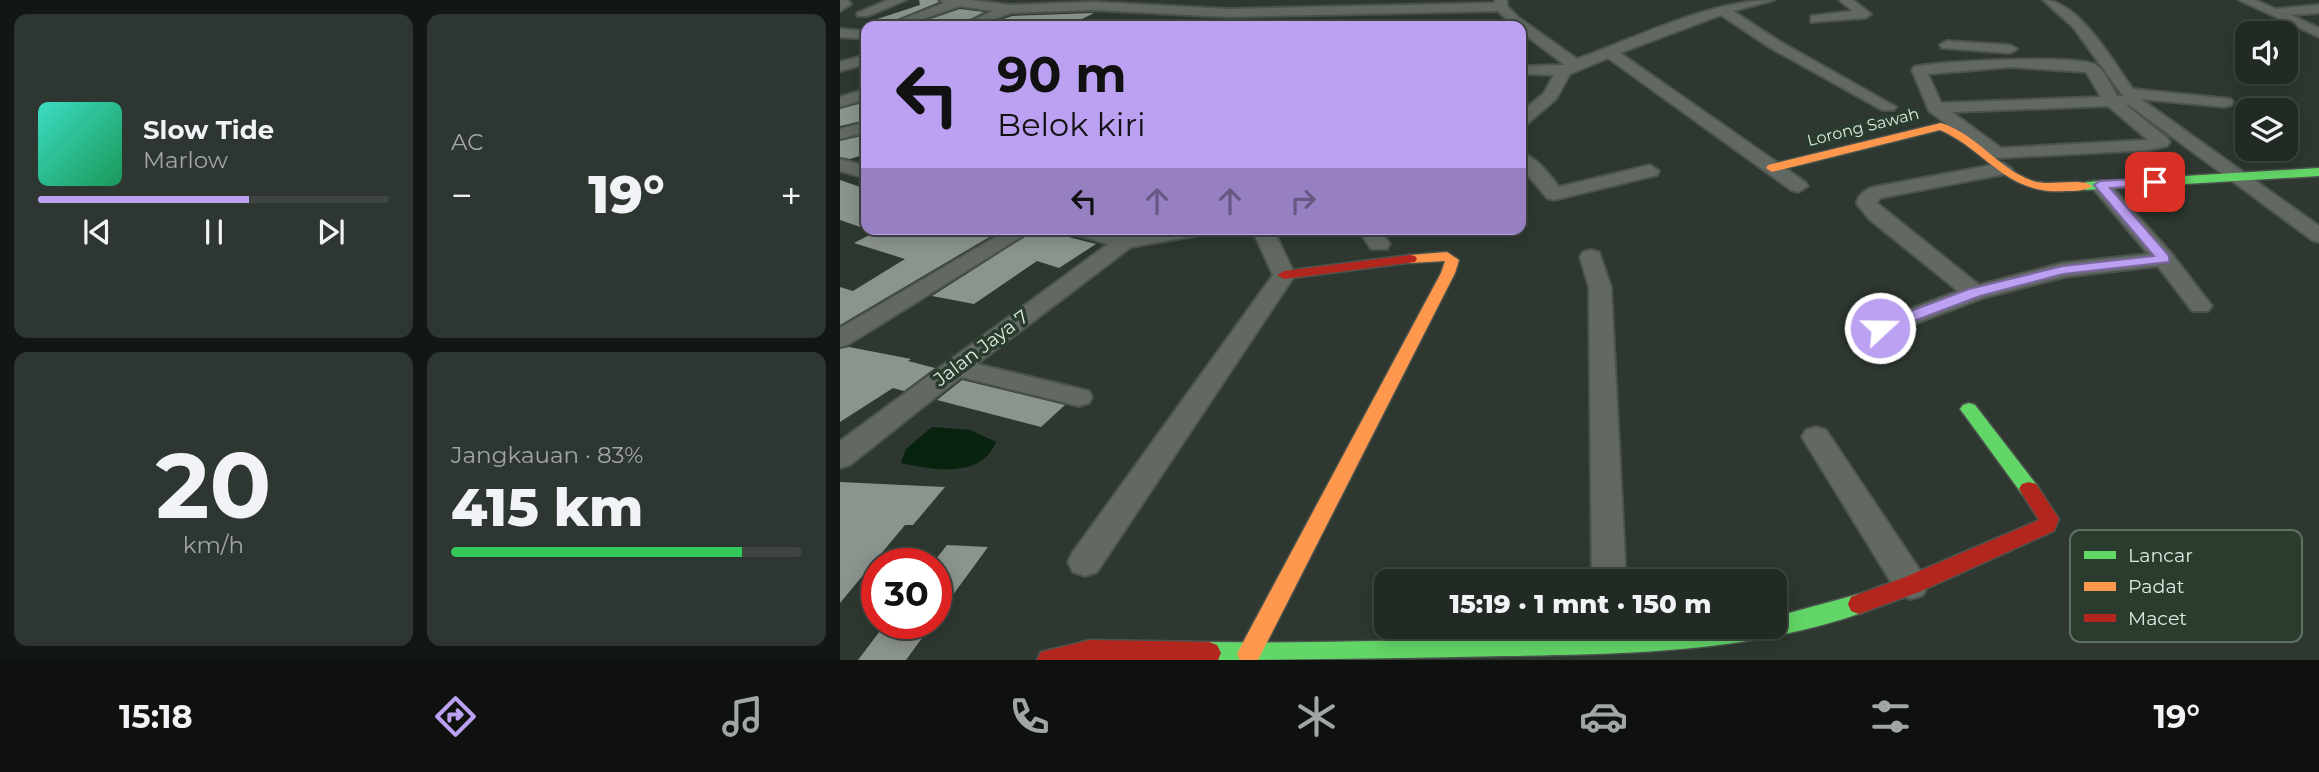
<!DOCTYPE html>
<html lang="id">
<meta charset="utf-8">
<style>
body{margin:0;font-family:Montserrat,sans-serif;background:#2e3631;color:#f1f3f6;height:100vh;display:flex;flex-direction:column;font-size:26px;white-space:nowrap}
*{box-sizing:border-box;margin:0}
p{font-size:23px;color:#a2a7a6}
.icon{flex:none;width:38px;height:38px;fill:none;stroke:currentColor;stroke-width:2;stroke-linecap:round;stroke-linejoin:round}
.map{position:relative;flex:1;overflow:hidden}
.details{display:flex;flex-direction:column;gap:14px;padding:14px;background:#131714;width:840px}
.details>*{flex:none}
.hud{position:absolute;left:21px;top:21px;width:665px;height:214px;border-radius:14px;box-shadow:0 4px 18px #0003,0 0 0 2px #3f4641;background:#bca0f2;color:#111;overflow:hidden}
.fabs{position:absolute;left:1395px;top:21px;display:grid;gap:14px}
.fabs a{display:grid;place-items:center;width:63px;height:63px;border-radius:14px;background:#222a24;box-shadow:0 4px 18px #0003,0 0 0 2px #3f4641;font-size:35px}
.speed{position:absolute;left:21px;top:548px;display:flex;gap:14px;font-size:35px;font-weight:700;text-align:center}
.speed>*{display:grid;place-content:center;width:91px;height:91px;border-radius:50%;background:#222a24;box-shadow:0 4px 18px #0003,0 0 0 2px #3f4641;line-height:1}
.speed .limit{border:10px solid #d22;background:#fff;color:#111}
.pin{position:absolute;display:grid;place-items:center;width:60px;height:60px;color:#fff;margin:-30px;border-radius:14px;box-shadow:0 4px 10px #0006}
.me{position:absolute;width:77px;margin:-38px;rotate:69deg;stroke-linejoin:round;filter:drop-shadow(0 0 5px #0008)}
.turn{display:flex;align-items:center;gap:24px;height:147px;padding:0 21px;font-size:32px}
.turn .icon{width:91px;height:91px;stroke-width:2.5}
.turn b{display:block;font-size:49px;line-height:60px}
.lanes{display:flex;align-items:center;height:66px;padding:0 21px;background:#0003;justify-content:center;gap:35px;direction:ltr}
.lanes .off{opacity:.35}
.big{font-size:52px;font-weight:800;line-height:1.1}
.details .card{flex:1;display:flex;flex-direction:column;justify-content:center;gap:10px;min-width:0;padding:0 24px;border-radius:14px;background:#2e3631}
.details .dial{align-items:center;gap:0}
.dial b{font-size:91px;line-height:1}
.song{display:flex;align-items:center;gap:21px}
.cover{width:84px;height:84px;border-radius:10px;background:linear-gradient(135deg,hsl(170 70% 55%),hsl(150 70% 35%))}
.played{height:7px;border-radius:4px;background:linear-gradient(90deg,#bca0f2 60%,#3f4641 60%)}
.keys{display:flex;justify-content:space-around;direction:ltr}
.heat{display:flex;justify-content:space-between;align-items:center;font-size:38px;direction:ltr}
.charge{height:10px;border-radius:5px;background:linear-gradient(90deg,#34c759 83%,#3f4641 0)}
.details .tiles{flex:1;display:grid;gap:14px;grid-template-columns:repeat(2,1fr)}
.trip{position:absolute;left:534px;top:569px;width:413px;height:70px;border-radius:14px;background:#222a24;box-shadow:0 4px 18px #0003,0 0 0 2px #3f4641;font-weight:800;line-height:70px;text-align:center}
.tab-bar{display:flex;height:112px;justify-content:space-around;align-items:center;background:#0e110e;color:#a2a7a6}
.tab-bar .icon{width:49px;height:49px}
.tab-bar .selected{color:#bca0f2}
.tab-bar b{font-size:32px;color:#f1f3f6}
main{display:flex;flex:1;min-height:0}
.map>svg:first-child{display:block}
.water{fill:#07220f}
.building{fill:#8c948e}
.lines{fill:none;stroke-linecap:round;stroke-linejoin:round}
.street-casing{stroke:#4b534d;stroke-width:4}
.fast-casing{stroke:#4b534d;stroke-width:3}
.slow-casing{stroke:#4b534d;stroke-width:3}
.jam-casing{stroke:#4b534d;stroke-width:3}
.street{fill:#626963;fill-rule:evenodd}
.fast{fill:#63d668;fill-rule:evenodd}
.slow{fill:#ff974d;fill-rule:evenodd}
.jam{fill:#b3261e;fill-rule:evenodd}
.route{fill:#bca0f2;stroke:#7a689d;stroke-width:2}
.labels{text-anchor:middle;dominant-baseline:central;stroke-width:7;stroke-linejoin:round;paint-order:stroke}
.far-street-label{font-size:16px;fill:#dee9e0;stroke:#2a3c2e}
.street-label{font-size:19px;fill:#dee9e0;stroke:#2a3c2e}
.key{fill:#2a3c2e;stroke:#607063;stroke-width:2}
.key-label{font-size:19px;fill:#dee9e0}
</style>
<main>
<section class="details">
<div class="tiles">
<div class="card">
<div class="song"><i class="cover"></i><div><b>Slow Tide</b><p>Marlow</p></div></div>
<div class="played"></div>
<div class="keys"><svg class="icon" aria-label="previous" viewBox="0 0 24 24"><path d="M18 5L8 12l10 7zM5 5v14"/></svg><svg class="icon" aria-label="pause" viewBox="0 0 24 24"><path d="M8 5v14M16 5v14"/></svg><svg class="icon" aria-label="next" viewBox="0 0 24 24"><path d="M6 5l10 7-10 7zM19 5v14"/></svg></div>
</div>
<div class="card"><p>AC</p>
<div class="heat"><a>−</a><b class="big">19°</b><a>+</a></div>
</div>
<div class="card dial"><b>20</b><p>km/h</p></div>
<div class="card"><p>Jangkauan · 83%</p><b class="big">415 km</b><div class="charge"></div></div>
</div>
</section>
<div class="map">
<svg width="1479" height="660" viewBox="0 0 1479 660">
<rect width="100%" height="100%" fill="#2e3830"/>
<path class="water" d="M92,427L130,430L156,442C141,479 93,470 61,463L66,449Z"/>
<g class="building">
<polygon points="79,0 97,0 99,2 41,26 29,26 28,22 80,5"/>
<polygon points="120,9 144,12 117,26 70,26"/>
<polygon points="254,13 228,26 143,26 172,16"/>
<polygon points="26,102 26,120 0,126 0,109"/>
<polygon points="26,135 26,154 10,159 0,157 0,141"/>
<polygon points="0,180 26,189 26,229 0,220"/>
<polygon points="41,229 163,229 0,325 0,287 13,291 65,259 14,243"/>
<polygon points="197,229 256,244 219,268 197,261 134,304 92,296"/>
<polygon points="9,347 71,359 68,361 95,368 64,391 53,388 0,422 0,349"/>
<polygon points="122,380 225,405 201,427 97,400"/>
<polygon points="0,482 105,487 73,525 65,525 0,603"/>
<polygon points="107,545 148,547 96,618 96,559"/>
<polygon points="46,623 93,623 66,660 18,660"/>
</g>
<g class="lines">
<defs>
<g id="street">
<polygon points="0,0 8,0 11,4 0,11"/>
<polygon points="48,0 66,0 28,16 18,16 17,13"/>
<path d="M100,0H132L169,5L254,2L388,9L655,3V0H667V6L679,18L737,59C796,38 870,0 934,0L893,11L939,41L1056,107L1054,110H1042L929,47L881,15L780,53L965,182L968,186L958,192L951,190L768,58L730,74L716,99L687,124L681,125V112L704,93L714,75L681,74V66L725,65L681,32V26H673L658,11L388,17L254,10L171,13L136,26H119L153,11L120,6L63,26H44L104,3Z"/>
<polygon points="999,0 1013,0 1031,14 1025,18 971,22 971,16 1013,11"/>
<path d="M1203,0C1239,0 1273,62 1293,89L1391,99L1393,102L1391,105L1385,107L1301,99L1479,226V242L1472,240L1289,105H1286L1327,138L1330,142L1327,146L1309,150L1157,158L1151,157L1089,111L1072,70L1074,67C1098,61 1238,54 1256,65C1266,72 1271,86 1277,96H1283L1233,27ZM1171,67L1246,72L1261,97L1101,103L1088,74ZM1268,106L1308,140L1161,148L1112,112Z"/>
<polygon points="1399,0 1415,0 1436,9 1479,5 1479,13 1451,15 1479,28 1479,37"/>
<polygon points="0,29 26,31 26,39 0,37"/>
<polygon points="1107,41 1170,45 1177,49 1170,53 1102,48 1100,45"/>
<polygon points="26,55 26,64 0,71 0,62"/>
<polygon points="26,89 26,99 0,107 0,97"/>
<polygon points="26,122 26,132 0,139 0,129"/>
<path d="M681,153C697,157 709,174 719,187L810,165L819,171L817,175L714,200L707,198L681,167Z"/>
<polygon points="0,159 26,166 26,178 0,171"/>
<path d="M1163,163L1172,169L1170,173L1040,198L1037,203L1139,285L1223,263L1308,254L1250,185L1253,181H1267L1332,254L1368,301L1372,306L1368,311H1352L1318,266L1224,277L1143,298L1048,334L1039,337L1030,334L1027,329L1030,324L1118,291L1029,219L1017,204C1017,195 1026,189 1034,187Z"/>
<polygon points="169,229 194,229 9,344 0,347 0,328"/>
<polygon points="227,229 261,229 284,236 322,229 370,229 367,233 360,235 291,247 137,364 249,391 252,397 249,403 239,406 121,377 10,465 0,468 0,441 268,244 230,233"/>
<polygon points="412,229 433,229 455,275 257,572 245,576 233,572 228,562 233,552 433,275"/>
<polygon points="518,229 539,229 550,244 547,249 531,249"/>
<polygon points="751,250 759,252 771,287 786,581 752,581 749,287 740,257 743,252"/>
<polygon points="976,427 986,430 1083,575 1088,585 1083,595 1071,599 1059,595 962,437 966,430"/>
</g>
<g id="fast">
<polygon points="1479,168 1479,176 1246,190 1240,186 1246,182"/>
<polygon points="1129,403 1135,405 1196,484 1199,489 1196,494 1189,496 1182,494 1123,413 1120,409 1123,405"/>
<path d="M1019,594L1027,597L1030,604L1027,611C909,653 787,654 664,656C563,658 462,660 360,660L357,653L361,645L369,642C509,644 650,638 791,632C839,631 886,626 934,626V617Z"/>
</g>
<g id="slow">
<path d="M1101,123C1137,134 1158,169 1193,181C1210,187 1241,177 1252,186C1245,191 1235,191 1226,191C1165,195 1148,151 1100,130L932,172L926,168L928,165Z"/>
<polygon points="607,252 619,260 615,273 418,660 400,660 397,654 401,646 601,273 605,261 570,263 563,259 570,255"/>
</g>
<g id="jam">
<polygon points="570,255 575,256 577,259 575,262 444,279 437,275 444,271"/>
<polygon points="1189,482 1196,484 1219,519 1214,531 1079,592 1019,614 1011,611 1008,604 1011,597 1063,578 1199,520 1179,489 1182,484"/>
<polygon points="250,640 369,642 377,645 381,653 378,660 197,660 201,652"/>
</g>
</defs>
<use href="#street" class="street-casing"/>
<use href="#fast" class="fast-casing"/>
<use href="#slow" class="slow-casing"/>
<use href="#jam" class="jam-casing"/>
<use href="#street" class="street"/>
<use href="#fast" class="fast"/>
<use href="#slow" class="slow"/>
<use href="#jam" class="jam"/>
</g>
<polygon class="route" points="1315,178 1319,179 1319,184 1270,188 1329,256 1329,262 1223,274 1140,296 1045,332 1034,332 1032,328 1034,325 1129,289 1223,266 1314,256 1254,185 1260,181"/>
<g class="labels">
<g class="far-street-label">
<text transform="translate(1023 127) rotate(-14)">Lorong Sawah</text>
</g>
<g class="street-label">
<text transform="translate(141 348) rotate(-37)">Jalan Jaya 7</text>
</g>
</g>
<rect x="1230" y="530" width="232" height="112" rx="10" class="key"/>
<rect x="1244" y="551" width="32" height="8" fill="#63d668"/>
<rect x="1244" y="582" width="32" height="9" fill="#ff974d"/>
<rect x="1244" y="614" width="32" height="8" fill="#b3261e"/>
<g class="key-label">
<text x="1288" y="562">Lancar</text>
<text x="1288" y="593">Padat</text>
<text x="1288" y="625">Macet</text>
</g>
</svg>
<div class="fabs">
<a><svg class="icon" aria-label="sound" viewBox="0 0 24 24"><path d="M4 9h4l5-4v14l-5-4H4zM17 9q2 3 0 6"/></svg></a>
<a><svg class="icon" aria-label="layers" viewBox="0 0 24 24"><path d="M12 4l9 5-9 5-9-5zM3 14l9 5 9-5"/></svg></a>
</div>
<div class="speed"><div class="limit">30</div></div>
<div class="pin" style="left:1315px;top:182px;background:#d93025"><svg class="icon" aria-label="arrive" viewBox="0 0 24 24"><path d="M6 21V4h12l-3 4 3 4H6"/></svg></div>
<svg class="me" style="left:1040px;top:328px" viewBox="-20 -20 40 40"><circle r="17" fill="#bca0f2" stroke="#fff" stroke-width="3"/><path d="M0-11L8 9 0 5-8 9z" fill="#fff"/></svg>
<div class="trip">15:19 · 1 mnt · 150 m</div>
<div class="hud">
<div class="turn"><svg class="icon" aria-label="left" viewBox="0 0 24 24"><path d="M17 20v-9H6M10 6l-5 5 5 5"/></svg><div><b>90 m</b>Belok kiri</div></div>
<div class="lanes"><svg class="icon" aria-label="left" viewBox="0 0 24 24"><path d="M17 20v-9H6M10 6l-5 5 5 5"/></svg><svg class="icon off" aria-label="ahead" viewBox="0 0 24 24"><path d="M12 20V5M6 11l6-6 6 6"/></svg><svg class="icon off" aria-label="ahead" viewBox="0 0 24 24"><path d="M12 20V5M6 11l6-6 6 6"/></svg><svg class="icon off" aria-label="right" viewBox="0 0 24 24"><path d="M7 20v-9h11M14 6l5 5-5 5"/></svg></div>
</div>
</div>
</main>
<nav class="tab-bar">
<b>15:18</b>
<svg class="icon selected" aria-label="directions" viewBox="0 0 24 24"><path d="M12 3l9 9-9 9-9-9zM9 14v-3h6M13 9l2 2-2 2"/></svg>
<svg class="icon" aria-label="music" viewBox="0 0 24 24"><path d="M9 18V5l10-2v13"/><circle cx="6" cy="18" r="3"/><circle cx="16" cy="16" r="3"/></svg>
<svg class="icon" aria-label="phone" viewBox="0 0 24 24"><path d="M5 4h4l2 5-3 2q2 4 5 5l2-3 5 2v4C11 20 4 13 5 4z"/></svg>
<svg class="icon" aria-label="climate" viewBox="0 0 24 24"><path d="M12 3v18M4 7l16 10M4 17L20 7"/></svg>
<svg class="icon" aria-label="car" viewBox="0 0 24 24"><path d="M5 17H2v-5l4-1 3-4h7l3 4 3 1v5h-3M9 17h6M6 11h13"/><circle cx="7" cy="17" r="2"/><circle cx="17" cy="17" r="2"/></svg>
<svg class="icon" aria-label="filters" viewBox="0 0 24 24"><path d="M4 7h16M4 17h16"/><circle cx="9" cy="7" r="2"/><circle cx="15" cy="17" r="2"/></svg>
<b>19°</b>
</nav>
